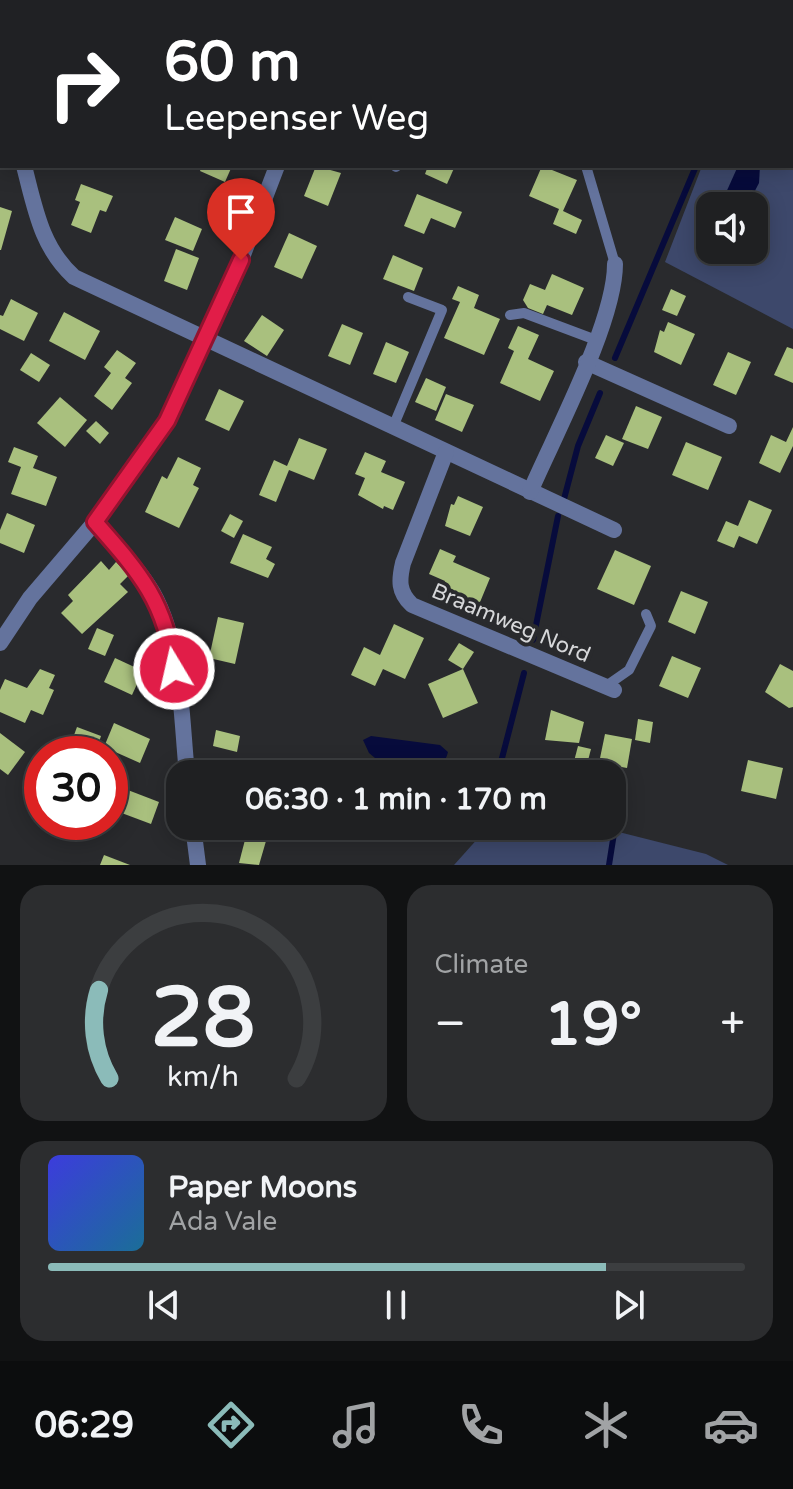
<!DOCTYPE html>
<meta charset="utf-8">
<style>
body{margin:0;font-family:"Varela Round",sans-serif;background:#2c2d2f;color:#f1f3f6;height:100vh;display:flex;flex-direction:column;font-size:30px;white-space:nowrap}
*{box-sizing:border-box;margin:0}
p{font-size:26px;color:#a1a3a5}
.icon{flex:none;width:44px;height:44px;fill:none;stroke:currentColor;stroke-width:2;stroke-linecap:round;stroke-linejoin:round}
.map{position:relative;height:865px;overflow:hidden}
.drawer{display:flex;flex-direction:column;gap:20px;padding:20px;background:#111213;flex:1}
.drawer>*{flex:none}
.hud{position:absolute;left:0px;top:0px;width:794px;height:168px;box-shadow:0 4px 20px #0003,0 0 0 2px #3c3e40;background:#202124;color:#fff;overflow:hidden}
.fabs{position:absolute;left:696px;top:192px;display:grid;gap:16px}
.fabs a{display:grid;place-items:center;width:72px;height:72px;border-radius:16px;background:#1f2022;box-shadow:0 4px 20px #0003,0 0 0 2px #3c3e40;font-size:40px}
.speed{position:absolute;left:24px;top:736px;display:flex;gap:16px;font-size:40px;font-weight:700;text-align:center}
.speed>*{display:grid;place-content:center;width:104px;height:104px;border-radius:50%;background:#1f2022;box-shadow:0 4px 20px #0003,0 0 0 2px #3c3e40;line-height:1}
.speed .limit{border:12px solid #d22;background:#fff;color:#111}
.pin{position:absolute;display:grid;place-items:center;width:68px;height:68px;color:#fff;margin:-82px -34px;border-radius:50% 50% 50% 0;rotate:-45deg;box-shadow:0 0 8px #0007}
.pin .icon{rotate:45deg}
.me{position:absolute;width:88px;margin:-44px;rotate:351deg;stroke-linejoin:round;filter:drop-shadow(0 0 6px #0008)}
.turn{display:flex;align-items:center;gap:28px;height:168px;padding:0 32px;font-size:36px}
.turn .icon{width:104px;height:104px;stroke-width:2.5}
.turn b{display:block;font-size:56px;line-height:68px}
.big{font-size:60px;font-weight:700;line-height:1.1}
.drawer .tile{flex:1;display:flex;flex-direction:column;justify-content:center;gap:12px;min-width:0;padding:0 28px;border-radius:24px;background:#2c2d2f}
.drawer .dial{align-items:center;gap:0}
.dial svg{height:208px;overflow:visible;fill:none;stroke:#3c3e40;stroke-width:7;stroke-linecap:round;text-anchor:middle}
.dial text{fill:#f1f3f6;stroke:none}
.song{display:flex;align-items:center;gap:24px}
.cover{width:96px;height:96px;border-radius:12px;background:linear-gradient(135deg,hsl(240 70% 55%),hsl(200 70% 35%))}
.played{height:8px;border-radius:4px;background:linear-gradient(90deg,#8bbbb9 80%,#3c3e40 80%)}
.keys{display:flex;justify-content:space-around;direction:ltr}
.heat{display:flex;justify-content:space-between;align-items:center;font-size:44px;direction:ltr}
.drawer .tiles{flex:1;display:grid;gap:20px;grid-template-columns:1fr 1fr}
.tile:last-child{grid-column:span 2}
.trip{position:absolute;left:166px;top:760px;width:460px;height:80px;border-radius:24px;background:#1f2022;box-shadow:0 4px 20px #0003,0 0 0 2px #3c3e40;font-weight:700;line-height:80px;text-align:center}
.tabs{display:flex;height:128px;justify-content:space-around;align-items:center;background:#0c0d0e;color:#a1a3a5}
.tabs .icon{width:56px;height:56px}
.tabs .active{color:#8bbbb9}
.tabs b{font-size:36px;color:#f1f3f6}
.map>svg:first-child{display:block}
.green{fill:#3d486b;fill-rule:evenodd}
.water{fill:#070b3c}
.lines{fill:none;stroke-linecap:round;stroke-linejoin:round}
.stream{stroke:#070b3c;stroke-width:6}
.building{fill:#a9c07e}
.service{stroke:#64739d;stroke-width:10}
.minor{stroke:#64739d;stroke-width:16}
.route-casing{stroke:#92132f;stroke-width:20}
.route{stroke:#e11d48;stroke-width:14}
.labels{text-anchor:middle;dominant-baseline:central;stroke-width:8;stroke-linejoin:round;paint-order:stroke}
.street-label{font-size:22px;fill:#d6d7d9;stroke:#292a2d}
</style>
<div class="map">
<svg width="793" height="865" viewBox="0 0 793 865">
<rect width="100%" height="100%" fill="#292a2d"/>
<g class="green">
<path d="M793,137V329L665,262L702,166H792ZM710,206H754V250H710Z"/>
<polygon points="489,826 595,826 706,854 728,865 454,865"/>
</g>
<g class="water">
<polygon points="738,166 760,166 759,183 747,206 720,206"/>
<path d="M710,224V250H735L725,265L709,262C698,248 700,237 710,224Z"/>
<path d="M371,736L440,745L448,752C442,778 416,774 394,774L369,753L363,740Z"/>
</g>
<g class="lines">
<g class="stream">
<polyline points="546,0 546,2"/>
<polyline points="615,358 696,166"/>
<polyline points="564,499 578,446 600,393"/>
<polyline points="533,640 558,516"/>
<polyline points="503,774 501,762 524,673"/>
<polyline points="609,865 615,827 610,826"/>
</g>
</g>
<g class="building">
<polygon points="202,166 232,166 225,182 200,171"/>
<polygon points="316,166 341,173 328,206 304,196"/>
<polygon points="428,166 455,166 447,184 425,174"/>
<polygon points="542,166 577,180 563,211 582,220 576,234 553,224 559,209 529,196"/>
<polygon points="81,184 113,196 106,212 100,210 91,233 71,225 80,202 75,200"/>
<polygon points="417,194 462,212 455,228 431,218 424,234 404,226"/>
<polygon points="0,207 12,211 1,250 0,250"/>
<polygon points="175,217 202,229 193,251 165,240"/>
<polygon points="289,233 317,246 302,279 274,267"/>
<polygon points="176,249 199,258 187,290 164,281"/>
<polygon points="393,255 423,268 414,291 383,279"/>
<polygon points="552,274 584,288 572,315 547,305 543,314 528,308 523,300 530,284 545,290"/>
<polygon points="458,286 479,295 474,308 500,319 484,355 444,338 460,302 452,299"/>
<polygon points="671,289 686,296 677,316 662,310"/>
<polygon points="11,299 38,313 24,341 0,329 0,315 3,316"/>
<polygon points="64,312 100,331 85,360 49,341"/>
<polygon points="262,315 284,330 267,356 244,341"/>
<polygon points="668,322 695,334 681,365 654,352 660,330 664,332"/>
<polygon points="342,324 363,333 350,365 328,356"/>
<polygon points="518,326 539,335 528,359 554,371 540,401 500,383 514,351 508,348"/>
<polygon points="386,342 409,352 396,383 373,374"/>
<polygon points="787,347 793,349 793,383 774,375"/>
<polygon points="117,350 136,363 125,378 132,383 112,410 94,396 111,373 104,367"/>
<polygon points="728,352 751,362 736,395 713,385"/>
<polygon points="31,353 50,365 39,382 20,370"/>
<polygon points="426,378 446,387 436,411 415,402"/>
<polygon points="219,389 244,401 229,431 205,420"/>
<polygon points="446,394 474,405 462,432 435,420"/>
<polygon points="60,397 87,420 65,447 37,423"/>
<polygon points="636,406 662,417 648,449 622,439"/>
<polygon points="96,421 109,433 100,444 86,431"/>
<polygon points="793,427 793,446 780,473 759,463 771,435 786,442"/>
<polygon points="606,435 624,443 613,466 595,458"/>
<polygon points="299,438 327,449 314,480 289,470 276,502 259,495 274,460 287,466"/>
<polygon points="686,442 722,457 708,490 672,475"/>
<polygon points="14,447 38,456 33,468 57,477 46,506 11,494 21,467 8,462"/>
<polygon points="365,452 386,461 381,472 405,482 393,510 384,506 383,509 358,495 365,478 355,474"/>
<polygon points="178,457 201,468 193,485 199,488 179,528 145,512 162,476 167,479"/>
<polygon points="458,496 483,507 470,536 445,526 451,504 454,505"/>
<polygon points="749,500 772,510 757,544 739,536 734,548 717,541 726,521 738,526"/>
<polygon points="7,513 35,525 24,553 0,543 0,530"/>
<polygon points="230,514 243,521 234,538 221,531"/>
<polygon points="243,534 272,547 266,559 275,564 268,578 230,563"/>
<polygon points="440,549 456,556 453,562 490,578 478,607 441,591 445,581 429,574"/>
<polygon points="615,550 651,566 634,605 597,589"/>
<polygon points="101,561 109,570 116,562 129,575 120,584 128,592 82,634 61,613 73,601 68,595"/>
<polygon points="681,591 708,602 695,634 668,622"/>
<polygon points="218,617 244,623 235,664 209,658"/>
<polygon points="394,624 424,638 405,679 383,669 375,686 351,675 364,647 380,655"/>
<polygon points="97,628 114,635 105,656 88,649"/>
<polygon points="459,643 474,652 463,669 448,660"/>
<polygon points="672,656 701,668 688,698 659,686"/>
<polygon points="115,658 143,671 132,695 104,682"/>
<polygon points="780,664 793,671 793,707 789,708 765,692"/>
<polygon points="40,669 55,675 49,688 54,690 43,715 31,710 25,723 0,712 0,690 5,679 27,688"/>
<polygon points="463,669 478,703 443,718 428,684"/>
<polygon points="551,710 584,722 579,743 545,740"/>
<polygon points="638,719 653,722 650,743 635,740"/>
<polygon points="114,723 150,739 140,763 104,747"/>
<polygon points="77,727 101,736 95,754 70,746"/>
<polygon points="216,730 240,736 237,752 213,746"/>
<polygon points="0,733 25,752 8,775 0,769"/>
<polygon points="605,734 632,739 627,768 599,763"/>
<polygon points="578,746 591,749 585,772 572,769"/>
<polygon points="748,760 783,768 776,799 741,791"/>
<polygon points="120,787 159,802 151,824 111,809"/>
<polygon points="246,836 266,841 259,865 239,863"/>
<polygon points="104,855 130,865 100,865"/>
</g>
<g class="lines">
<g class="service">
<polyline points="586,166 615,264"/>
<polyline points="396,167 396,166"/>
<polyline points="510,315 524,313 596,340"/>
<polyline points="393,427 442,310 408,297"/>
<polyline points="606,686 629,670 651,626 646,614"/>
</g>
<g class="minor">
<polyline points="338,2 339,0"/>
<polyline points="0,61 2,70"/>
<path d="M24,166C35,208 41,247 74,277L614,530"/>
<polyline points="586,362 729,426"/>
<path d="M446,452L403,563C399,580 398,592 412,605L614,690"/>
<path d="M530,492C555,434 615,322 615,264"/>
<path d="M95,522C115,545 138,567 153,593C182,645 181,716 187,774"/>
<polyline points="0,643 30,598 95,522 167,421 231,286 277,166"/>
<polyline points="193,826 198,865"/>
</g>
</g>
<g class="lines">
<defs>
<path id="route" d="M174,669C166,601 138,571 95,522L167,421L241,260"/>
</defs>
<use href="#route" class="route-casing"/>
<use href="#route" class="route"/>
</g>
<g class="labels">
<g class="street-label">
<text transform="translate(511 623) rotate(23)">Braamweg Nord</text>
</g>
</g>
</svg>
<div class="fabs">
<a><svg class="icon" aria-label="sound" viewBox="0 0 24 24"><path d="M4 9h4l5-4v14l-5-4H4zM17 9q2 3 0 6"/></svg></a>
</div>
<div class="speed"><div class="limit">30</div></div>
<div class="pin" style="left:241px;top:260px;background:#d93025"><svg class="icon" aria-label="arrive" viewBox="0 0 24 24"><path d="M6 21V4h12l-3 4 3 4H6"/></svg></div>
<svg class="me" style="left:174px;top:669px" viewBox="-20 -20 40 40"><circle r="17" fill="#e11d48" stroke="#fff" stroke-width="3"/><path d="M0-11L8 9 0 5-8 9z" fill="#fff"/></svg>
<div class="trip">06:30 · 1 min · 170 m</div>
<div class="hud">
<div class="turn"><svg class="icon" aria-label="right" viewBox="0 0 24 24"><path d="M7 20v-9h11M14 6l5 5-5 5"/></svg><div><b>60 m</b>Leepenser Weg</div></div>
</div>
</div>
<section class="drawer">
<div class="tiles">
<div class="tile dial"><svg viewBox="0 0 100 80">
<path d="M14 69A42 42 0 1 1 86 69"/>
<path d="M14 69A42 42 0 0 1 10 35" stroke="#8bbbb9"/>
<text x="50" y="56" font-size="32" font-weight="700">28</text>
<text x="50" y="72" font-size="11">km/h</text>
</svg></div>
<div class="tile"><p>Climate</p>
<div class="heat"><a>−</a><b class="big">19°</b><a>+</a></div>
</div>
<div class="tile">
<div class="song"><i class="cover"></i><div><b>Paper Moons</b><p>Ada Vale</p></div></div>
<div class="played"></div>
<div class="keys"><svg class="icon" aria-label="previous" viewBox="0 0 24 24"><path d="M18 5L8 12l10 7zM5 5v14"/></svg><svg class="icon" aria-label="pause" viewBox="0 0 24 24"><path d="M8 5v14M16 5v14"/></svg><svg class="icon" aria-label="next" viewBox="0 0 24 24"><path d="M6 5l10 7-10 7zM19 5v14"/></svg></div>
</div>
</div>
</section>
<nav class="tabs">
<b>06:29</b>
<svg class="icon active" aria-label="directions" viewBox="0 0 24 24"><path d="M12 3l9 9-9 9-9-9zM9 14v-3h6M13 9l2 2-2 2"/></svg>
<svg class="icon" aria-label="music" viewBox="0 0 24 24"><path d="M9 18V5l10-2v13"/><circle cx="6" cy="18" r="3"/><circle cx="16" cy="16" r="3"/></svg>
<svg class="icon" aria-label="phone" viewBox="0 0 24 24"><path d="M5 4h4l2 5-3 2q2 4 5 5l2-3 5 2v4C11 20 4 13 5 4z"/></svg>
<svg class="icon" aria-label="climate" viewBox="0 0 24 24"><path d="M12 3v18M4 7l16 10M4 17L20 7"/></svg>
<svg class="icon" aria-label="car" viewBox="0 0 24 24"><path d="M5 17H2v-5l4-1 3-4h7l3 4 3 1v5h-3M9 17h6M6 11h13"/><circle cx="7" cy="17" r="2"/><circle cx="17" cy="17" r="2"/></svg>
</nav>
